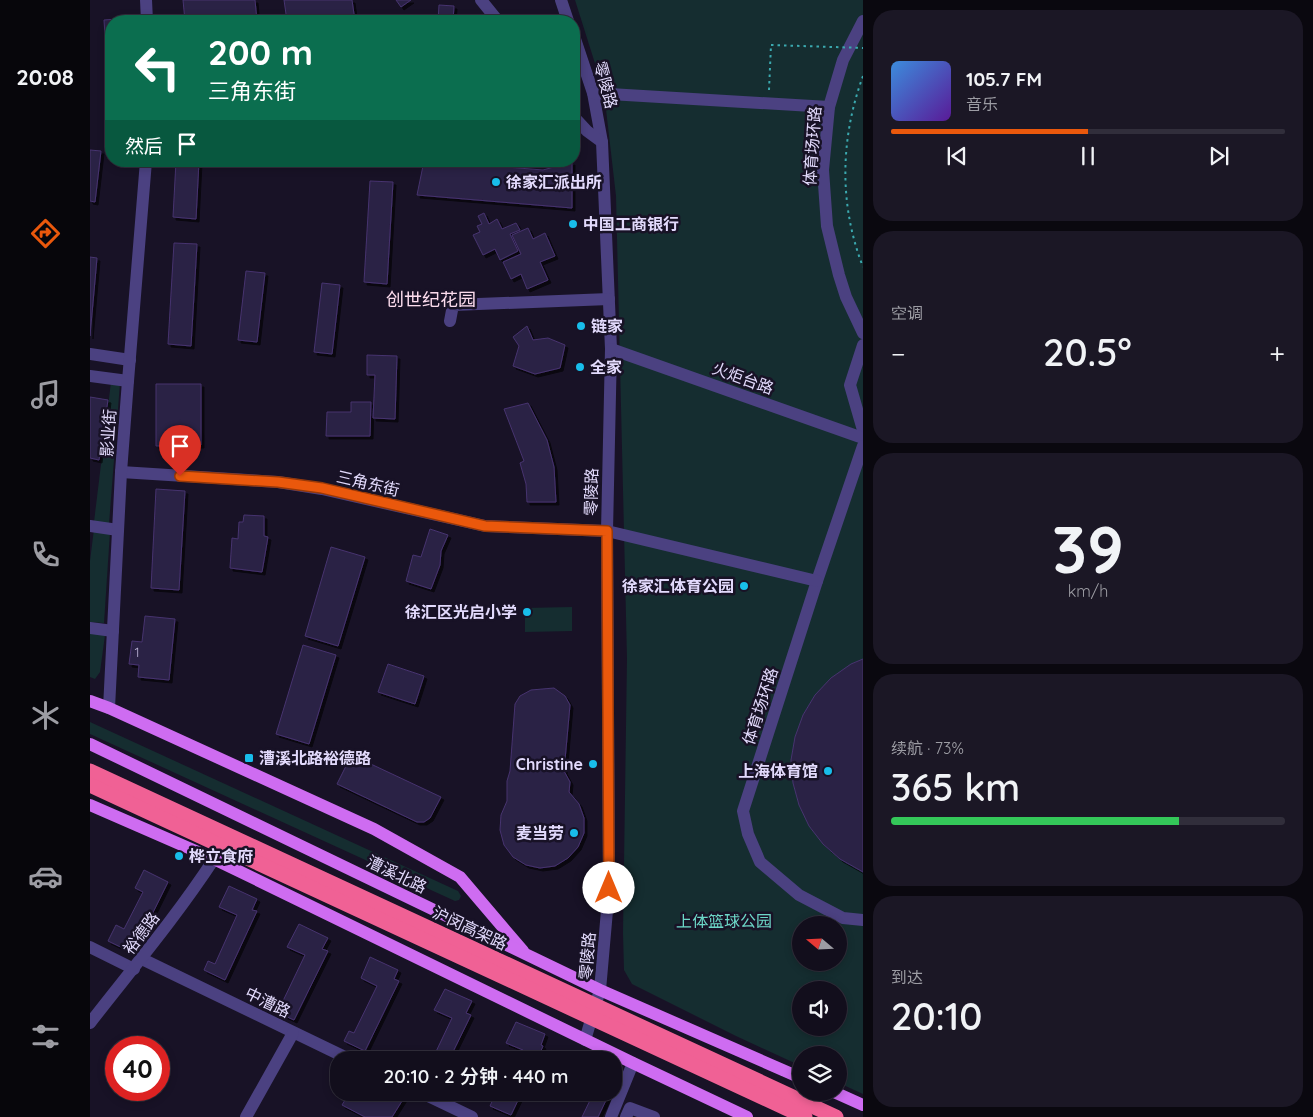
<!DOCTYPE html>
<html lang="zh">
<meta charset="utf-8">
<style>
body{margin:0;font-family:Quicksand,"Noto Sans SC",sans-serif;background:#1b1725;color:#f1f3f6;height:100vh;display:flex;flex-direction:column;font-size:19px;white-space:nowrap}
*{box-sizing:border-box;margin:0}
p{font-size:16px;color:#9c9ca3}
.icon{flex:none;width:28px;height:28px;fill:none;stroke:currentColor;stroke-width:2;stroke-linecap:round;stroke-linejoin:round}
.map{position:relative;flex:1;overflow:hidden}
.drawer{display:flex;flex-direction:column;gap:10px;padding:10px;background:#0a080f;width:450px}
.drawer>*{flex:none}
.banner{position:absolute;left:15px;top:15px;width:475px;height:152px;border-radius:20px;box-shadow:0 2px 8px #0003,0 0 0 1px #312e3b;background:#0b6e4f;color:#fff;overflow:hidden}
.needle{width:32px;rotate:289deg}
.tools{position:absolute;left:702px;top:916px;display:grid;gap:10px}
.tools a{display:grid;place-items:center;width:55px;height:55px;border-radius:50%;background:#120e1c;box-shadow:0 2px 8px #0003,0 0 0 1px #312e3b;font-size:25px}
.speed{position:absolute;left:15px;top:1036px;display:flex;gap:10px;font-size:25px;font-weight:700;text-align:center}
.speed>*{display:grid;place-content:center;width:65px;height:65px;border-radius:50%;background:#120e1c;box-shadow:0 2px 8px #0003,0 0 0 1px #312e3b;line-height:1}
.speed .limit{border:8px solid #d22;background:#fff;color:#111}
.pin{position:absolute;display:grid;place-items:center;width:42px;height:42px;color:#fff;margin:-51px -21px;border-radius:50% 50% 50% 0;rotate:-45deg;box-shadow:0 0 5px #0007}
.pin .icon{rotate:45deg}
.me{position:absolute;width:55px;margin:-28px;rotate:0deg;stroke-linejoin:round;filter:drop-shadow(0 0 4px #0008)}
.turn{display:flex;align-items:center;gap:18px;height:105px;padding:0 20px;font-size:22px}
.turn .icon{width:65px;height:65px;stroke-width:2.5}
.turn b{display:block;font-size:35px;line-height:42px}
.then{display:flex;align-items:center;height:48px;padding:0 20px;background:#0003;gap:10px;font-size:19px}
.big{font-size:38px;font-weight:600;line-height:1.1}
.drawer .widget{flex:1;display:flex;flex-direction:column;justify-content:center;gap:8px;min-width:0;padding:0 18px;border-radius:20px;background:#1b1725}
.drawer .dial{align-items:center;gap:0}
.dial b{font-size:65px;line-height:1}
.song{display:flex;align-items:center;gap:15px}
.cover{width:60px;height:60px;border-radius:8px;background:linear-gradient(135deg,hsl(210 70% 55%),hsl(270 70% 35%))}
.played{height:5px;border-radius:2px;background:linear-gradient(90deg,#ea580c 50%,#312e3b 50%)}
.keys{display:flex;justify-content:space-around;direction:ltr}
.heat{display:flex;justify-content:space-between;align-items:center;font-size:28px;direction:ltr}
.charge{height:8px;border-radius:4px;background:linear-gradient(90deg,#34c759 73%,#312e3b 0)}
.trip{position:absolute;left:240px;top:1051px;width:292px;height:50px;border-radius:20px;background:#120e1c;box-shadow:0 2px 8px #0003,0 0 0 1px #312e3b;font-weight:600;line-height:50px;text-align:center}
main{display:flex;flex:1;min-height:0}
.dock{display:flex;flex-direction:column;width:90px;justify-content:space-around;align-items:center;background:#07060b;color:#9c9ca3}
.dock .icon{width:35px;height:35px}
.dock .selected{color:#ea580c}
.dock b{font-size:22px;color:#f1f3f6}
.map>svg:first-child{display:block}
.green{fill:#152d30;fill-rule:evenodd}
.building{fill:#2c2045;stroke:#46346f;filter:url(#shadow)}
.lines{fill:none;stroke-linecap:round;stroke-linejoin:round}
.path{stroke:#3ba9af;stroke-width:2;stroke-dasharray:2.5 4;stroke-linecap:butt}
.minor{stroke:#4b4181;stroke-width:12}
.major{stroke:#ce6cf1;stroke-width:12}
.path-bridge{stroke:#3ba9af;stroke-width:2;stroke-dasharray:2.5 4;stroke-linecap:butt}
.highway-bridge{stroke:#f06195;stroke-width:15}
.route-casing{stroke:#983908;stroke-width:12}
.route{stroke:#ea580c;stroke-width:9}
.poi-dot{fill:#18bdea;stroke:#181226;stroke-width:2}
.labels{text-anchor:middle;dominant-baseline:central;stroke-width:5;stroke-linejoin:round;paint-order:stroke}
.number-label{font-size:14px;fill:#b4acce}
.street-label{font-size:16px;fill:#e2dafc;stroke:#181226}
.poi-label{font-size:16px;font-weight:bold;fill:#e2dafc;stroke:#181226;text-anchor:start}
.park-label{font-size:16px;fill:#6cd6c7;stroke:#181226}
.neighbourhood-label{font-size:18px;fill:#fcdced;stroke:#181226}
</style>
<main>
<nav class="dock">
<b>20:08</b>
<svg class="icon selected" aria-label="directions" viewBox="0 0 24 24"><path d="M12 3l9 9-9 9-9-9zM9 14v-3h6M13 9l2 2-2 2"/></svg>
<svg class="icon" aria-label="music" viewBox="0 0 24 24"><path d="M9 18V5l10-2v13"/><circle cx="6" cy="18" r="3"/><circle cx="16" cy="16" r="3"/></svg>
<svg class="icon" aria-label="phone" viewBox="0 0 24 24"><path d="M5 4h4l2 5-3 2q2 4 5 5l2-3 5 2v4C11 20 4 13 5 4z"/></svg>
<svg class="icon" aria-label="climate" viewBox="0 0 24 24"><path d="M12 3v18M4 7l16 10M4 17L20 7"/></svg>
<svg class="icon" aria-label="car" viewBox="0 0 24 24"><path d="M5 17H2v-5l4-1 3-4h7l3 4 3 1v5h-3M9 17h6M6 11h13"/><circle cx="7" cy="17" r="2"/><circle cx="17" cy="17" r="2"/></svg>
<svg class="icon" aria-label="filters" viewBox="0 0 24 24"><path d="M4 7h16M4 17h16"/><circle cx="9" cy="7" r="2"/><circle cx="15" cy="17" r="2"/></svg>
</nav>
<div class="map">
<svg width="773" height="1117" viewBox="0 0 773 1117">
<defs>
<filter id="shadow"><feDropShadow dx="3" dy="3" stdDeviation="0" flood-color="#0009"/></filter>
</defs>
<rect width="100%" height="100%" fill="#181226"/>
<g class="green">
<path d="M485,0H773V1094L749,1083V1055H711V1066L646,1036L542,984L534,970L533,933L537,658L526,196L514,92ZM711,925H749V962H711ZM711,990H749V1028H711Z"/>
<polygon points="21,382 30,383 19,524 4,522"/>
<polygon points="4,529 20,532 14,623 0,622 0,561"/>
<polygon points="482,607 482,631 435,632 435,608"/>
<polygon points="0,633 15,635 10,672 5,679 0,677"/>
<polygon points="0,722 368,891 371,896 369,900 365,901 0,734"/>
</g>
<g class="building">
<polygon points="93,0 165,0 167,21 95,21"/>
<polygon points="194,0 262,0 265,21 197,21"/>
<polygon points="306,0 321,0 311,7"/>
<polygon points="349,5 364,6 363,21 348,21"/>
<polygon points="40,18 41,21 21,21 21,94 19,94 14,20"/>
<polygon points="0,150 11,151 5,202 0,201"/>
<polygon points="86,161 109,161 106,219 83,217"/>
<polygon points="334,161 378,161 379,164 453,170 482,162 482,208 327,195"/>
<polygon points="280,181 303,182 297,284 274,282"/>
<polygon points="394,213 399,224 407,219 412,229 426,223 430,230 420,234 428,251 410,260 405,249 393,255 383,235 390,232 387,226 392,224 388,216"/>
<polygon points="438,228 443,239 455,233 465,256 450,262 458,280 437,289 431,274 421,279 413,262 431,254 422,235"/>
<polygon points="84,243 107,244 101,346 78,344"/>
<polygon points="0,257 7,258 0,336"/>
<polygon points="156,271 175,273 167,342 148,340"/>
<polygon points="232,283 250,285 242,354 224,352"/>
<polygon points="437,326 443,340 458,338 475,345 470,368 445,374 423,366 429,346 423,337"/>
<polygon points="277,355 307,356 305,419 283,418 285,375 277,375"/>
<polygon points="66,384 111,384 111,445 66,446"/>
<polygon points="0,397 18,400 9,460 0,458"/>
<polygon points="261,402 281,402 280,436 236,436 237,412 261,412"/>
<polygon points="438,403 457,440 464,467 466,502 437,502 436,484 430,463 434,461 414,409"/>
<polygon points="66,489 95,491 89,590 61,588"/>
<polygon points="154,515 174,516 174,536 178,537 172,572 140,568 142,538 148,539 149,522 153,522"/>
<polygon points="340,529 358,535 351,551 350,565 341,589 316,581 323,555 331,557"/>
<polygon points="241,547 275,557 248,646 215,636"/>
<polygon points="55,616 85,619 79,680 48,677 49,665 39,664 42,641 52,642"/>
<polygon points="213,645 246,655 219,744 186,734"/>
<polygon points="773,659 773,872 750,859 733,844 719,826 709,805 703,783 701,760 705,737 713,715 725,695 741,678 761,664"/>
<polygon points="298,664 334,676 325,704 288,692"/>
<polygon points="464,688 475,696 480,705 474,771 480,782 479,792 489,804 494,818 494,833 488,847 478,858 465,866 450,868 436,865 423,857 414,845 410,830 411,815 417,801 417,781 420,771 425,704 430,696 441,690"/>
<polygon points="268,758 351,797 340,818 334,822 327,822 247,784 259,760"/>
<polygon points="54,870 78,882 43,953 18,941 26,925 34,929 53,892 45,888"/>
<polygon points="139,886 167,899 162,910 167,911 135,980 114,970 118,961 125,964 147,915 129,907"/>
<polygon points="209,924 238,938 232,949 238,951 204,1020 182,1010 187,1000 192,1003 215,955 197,947"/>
<polygon points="280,957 308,970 304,979 309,981 275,1051 254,1041 259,1031 264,1033 287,986 271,978"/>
<polygon points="355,989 382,1001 376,1013 381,1015 359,1060 342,1060 362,1018 344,1010"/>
<polygon points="426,1022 455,1034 451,1045 453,1046 447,1060 428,1060 433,1050 416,1043"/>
<polygon points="499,1054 513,1060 497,1060"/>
<polygon points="260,1092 317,1092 317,1093 302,1117 275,1117 252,1105"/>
<polygon points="413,1092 432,1092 421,1115 400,1106 405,1095 411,1097"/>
<polygon points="504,1092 520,1092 508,1117 492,1117"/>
</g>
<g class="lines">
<g class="path">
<path d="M773,76C750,139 749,205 773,267"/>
<polyline points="679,90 681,45"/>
</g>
<g class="minor">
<polyline points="56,0 57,21"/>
<polyline points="391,0 408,21"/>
<polyline points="471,0 478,21"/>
<polyline points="773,21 753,60 739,107 733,170 737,226 749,275 756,297 773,333"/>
<polyline points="484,36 503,93 512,142 521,349 517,531 519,888 510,990 495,1040"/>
<polyline points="503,93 739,107"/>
<polyline points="484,117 497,131 512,142"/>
<polyline points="360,321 363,305 519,299"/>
<polyline points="773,345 760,385 773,430"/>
<polyline points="521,349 773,438"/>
<polyline points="0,354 40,360"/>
<polyline points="0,376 38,381"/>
<polyline points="773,446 727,581 653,811 658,834 670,862 709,895 753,918 773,920"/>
<polyline points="31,472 188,482 232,489 395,526 517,531 727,581"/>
<polyline points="0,526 28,530"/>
<polyline points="0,628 23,631"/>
<polyline points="19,708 31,472 38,381 56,161"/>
<polyline points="0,947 44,969"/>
<polyline points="52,959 261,1060"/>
<path d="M0,1023C42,969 86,917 124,859"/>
<polyline points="330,1092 382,1117"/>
<polyline points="156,1117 203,1033"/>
<polyline points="521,1117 543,1063"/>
<polyline points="536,1117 540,1108 564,1117"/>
</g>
<g class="major">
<polyline points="0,701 19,708 284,829 370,877 433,951"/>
<polyline points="0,744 510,990 711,1078"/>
<polyline points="0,805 124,859 543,1063 657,1117"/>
<polyline points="744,1092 773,1105"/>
</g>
<polyline class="path-bridge" points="681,45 773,48"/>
<g class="highway-bridge">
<polyline points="0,771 746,1117"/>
<polyline points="0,785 715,1117"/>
</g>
</g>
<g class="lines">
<defs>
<polyline id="route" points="90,476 188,482 232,488 395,526 517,531 519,888"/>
</defs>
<use href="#route" class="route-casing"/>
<use href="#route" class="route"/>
</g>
<g class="poi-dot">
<circle cx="406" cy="182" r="5"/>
<circle cx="483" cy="224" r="5"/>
<circle cx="491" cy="326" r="5"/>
<circle cx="490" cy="367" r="5"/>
<circle cx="654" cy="586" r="5"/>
<circle cx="437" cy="612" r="5"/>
<rect x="154" y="753" width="10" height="10" rx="2.5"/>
<circle cx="503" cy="764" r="5"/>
<circle cx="738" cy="771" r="5"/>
<circle cx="484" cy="833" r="5"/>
<circle cx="89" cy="856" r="5"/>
</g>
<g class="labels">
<g class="number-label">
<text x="47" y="652">1</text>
</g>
<g class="street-label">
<text transform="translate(516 85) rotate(75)">零陵路</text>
<text transform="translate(722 146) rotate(-86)">体育场环路</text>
<text transform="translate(653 378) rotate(20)">火炬台路</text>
<text transform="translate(18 433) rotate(-86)">影业街</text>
<text transform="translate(278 483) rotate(13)">三角东街</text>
<text transform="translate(501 492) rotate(-89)">零陵路</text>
<text transform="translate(670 706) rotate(-72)">体育场环路</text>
<text transform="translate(307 874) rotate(26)">漕溪北路</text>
<text transform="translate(380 928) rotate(25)">沪闵高架路</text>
<text transform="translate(51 933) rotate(-53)">裕德路</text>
<text transform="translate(497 956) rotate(-85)">零陵路</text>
<text transform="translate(178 1002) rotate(26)">中漕路</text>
</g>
<g class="poi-label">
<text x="416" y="182">徐家汇派出所</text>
<text x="493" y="224">中国工商银行</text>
<text x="501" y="326">链家</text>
<text x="500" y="367">全家</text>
<text x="644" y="586" text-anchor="end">徐家汇体育公园</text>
<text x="427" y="612" text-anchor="end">徐汇区光启小学</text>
<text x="169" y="758">漕溪北路裕德路</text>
<text x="493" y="764" text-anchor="end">Christine</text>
<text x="728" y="771" text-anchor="end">上海体育馆</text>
<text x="474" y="833" text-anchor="end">麦当劳</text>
<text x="99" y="856">桦立食府</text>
</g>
<g class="park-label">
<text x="634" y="921">上体篮球公园</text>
</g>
<g class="neighbourhood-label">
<text x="341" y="299">创世纪花园</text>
</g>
</g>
</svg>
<div class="tools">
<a><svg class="needle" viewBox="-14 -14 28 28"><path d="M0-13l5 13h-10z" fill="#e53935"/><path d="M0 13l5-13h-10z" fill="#9c9ca3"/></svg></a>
<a><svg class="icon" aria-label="sound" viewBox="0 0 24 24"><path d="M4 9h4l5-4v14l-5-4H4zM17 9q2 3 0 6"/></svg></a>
<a><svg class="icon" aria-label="layers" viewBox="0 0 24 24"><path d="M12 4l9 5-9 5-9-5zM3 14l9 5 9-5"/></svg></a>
</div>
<div class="speed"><div class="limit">40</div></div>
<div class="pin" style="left:90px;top:476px;background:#d93025"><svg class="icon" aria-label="arrive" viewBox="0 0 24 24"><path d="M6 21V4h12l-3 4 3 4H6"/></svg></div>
<svg class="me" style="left:519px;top:888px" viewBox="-20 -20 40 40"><circle r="19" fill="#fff"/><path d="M0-13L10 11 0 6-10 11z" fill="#ea580c"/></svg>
<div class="trip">20:10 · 2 分钟 · 440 m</div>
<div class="banner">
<div class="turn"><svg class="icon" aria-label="left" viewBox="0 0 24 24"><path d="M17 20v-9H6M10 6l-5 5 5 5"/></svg><div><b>200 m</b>三角东街</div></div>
<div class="then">然后<svg class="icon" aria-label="arrive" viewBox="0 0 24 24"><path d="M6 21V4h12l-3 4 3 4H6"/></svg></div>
</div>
</div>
<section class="drawer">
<div class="widget">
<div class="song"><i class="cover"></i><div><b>105.7 FM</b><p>音乐</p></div></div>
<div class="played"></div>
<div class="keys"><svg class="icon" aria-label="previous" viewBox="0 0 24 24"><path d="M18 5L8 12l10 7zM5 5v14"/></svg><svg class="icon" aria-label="pause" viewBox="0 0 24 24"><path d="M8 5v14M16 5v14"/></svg><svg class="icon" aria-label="next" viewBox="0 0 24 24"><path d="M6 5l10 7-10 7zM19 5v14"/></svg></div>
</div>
<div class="widget"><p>空调</p>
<div class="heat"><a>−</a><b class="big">20.5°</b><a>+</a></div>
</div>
<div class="widget dial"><b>39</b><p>km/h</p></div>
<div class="widget"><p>续航 · 73%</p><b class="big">365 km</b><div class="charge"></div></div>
<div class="widget"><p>到达</p><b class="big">20:10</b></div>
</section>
</main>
